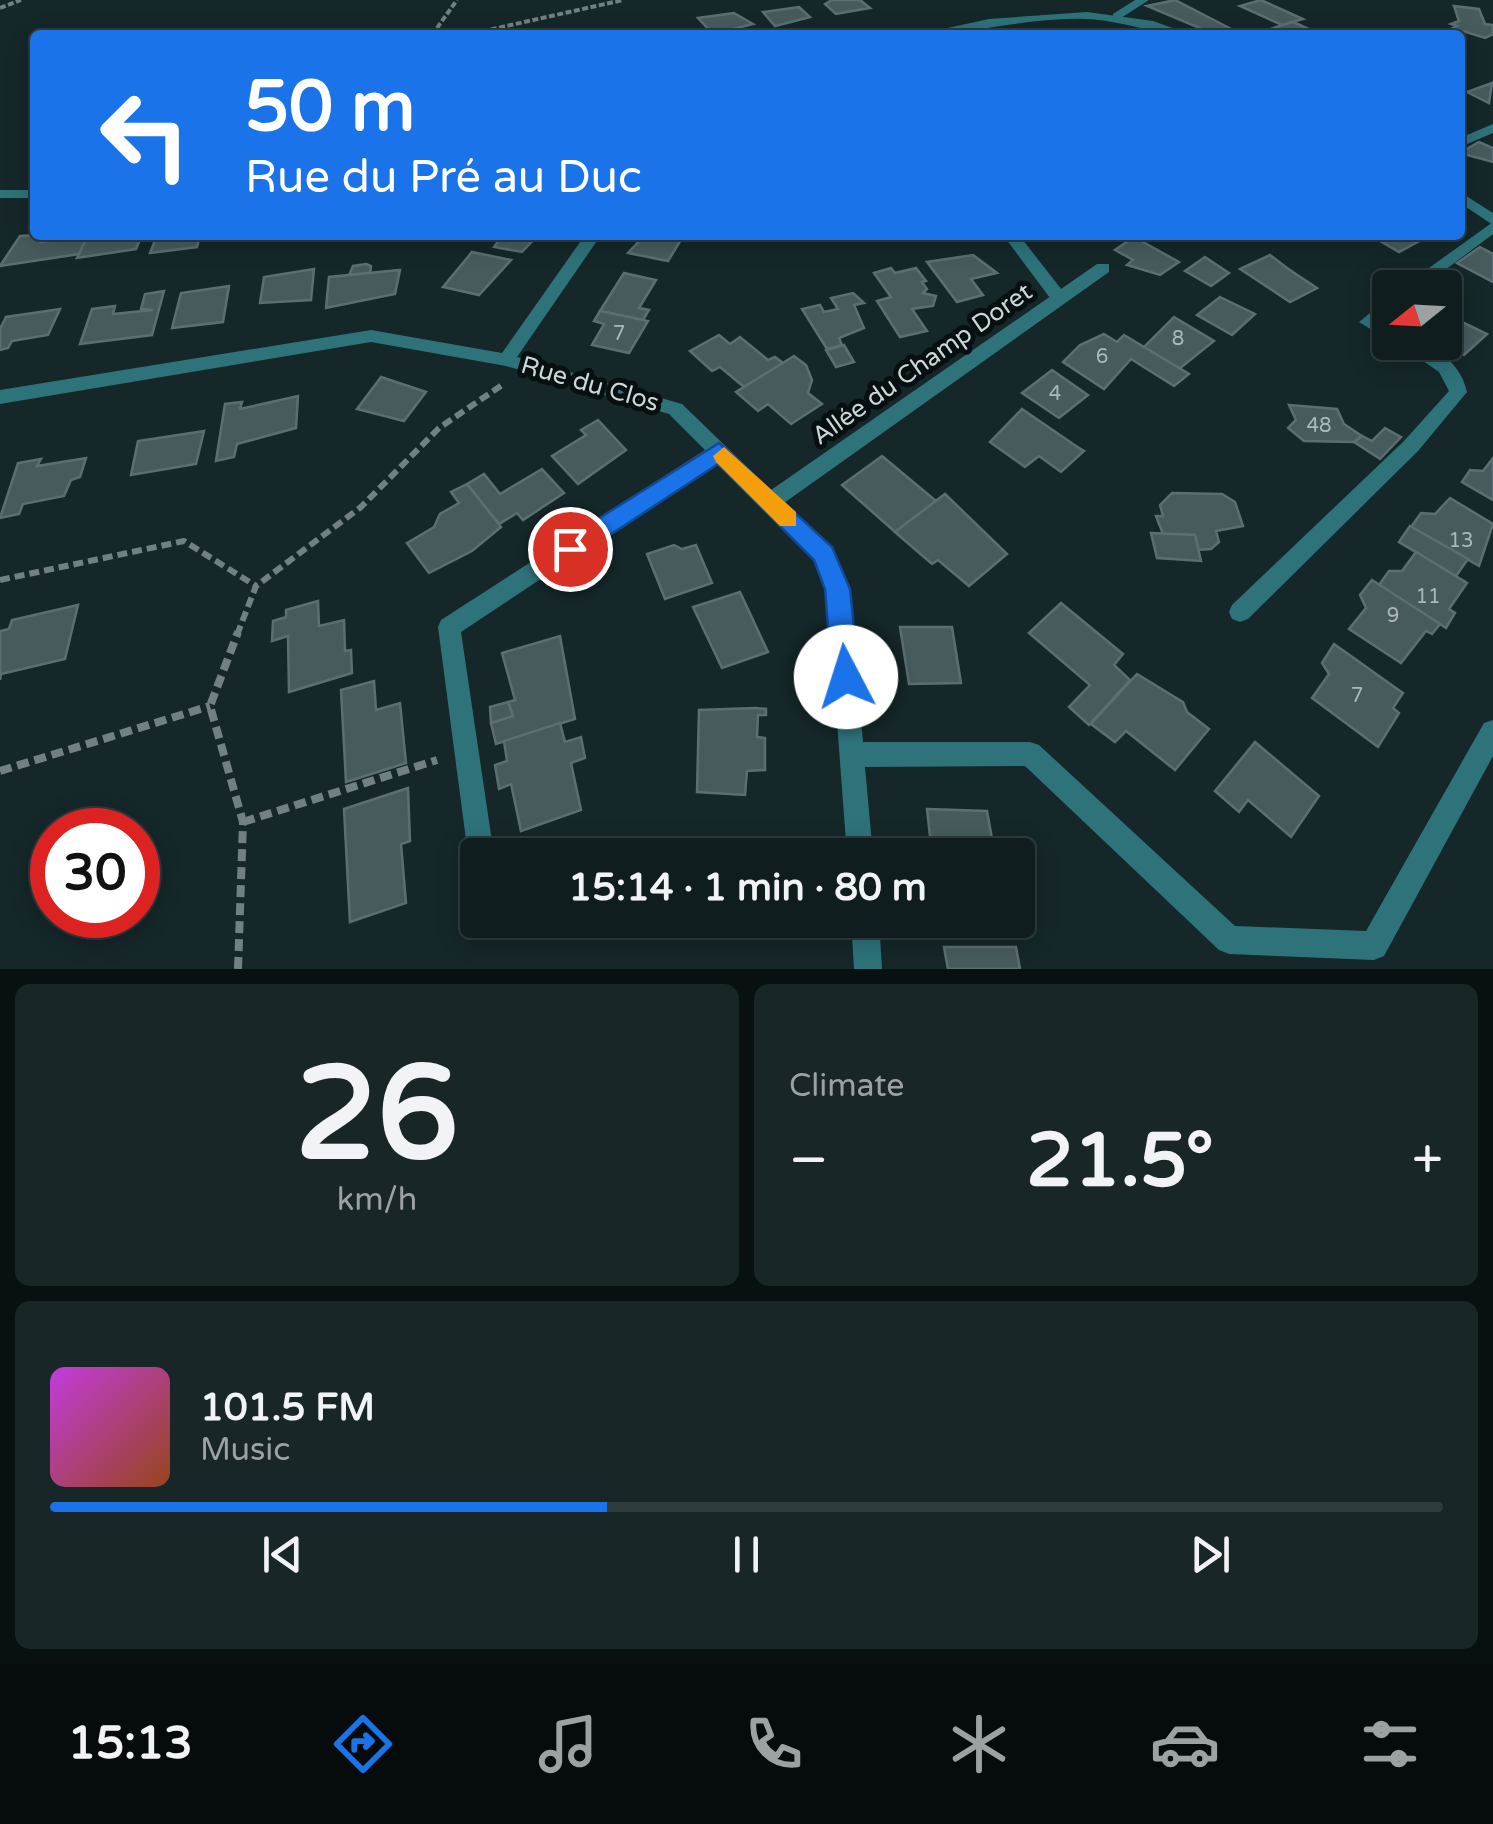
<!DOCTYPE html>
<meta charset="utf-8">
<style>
body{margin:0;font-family:"Varela Round",sans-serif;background:#192628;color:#f1f3f6;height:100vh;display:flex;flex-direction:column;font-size:38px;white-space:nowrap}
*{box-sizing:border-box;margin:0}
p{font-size:32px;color:#9ca2a4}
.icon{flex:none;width:55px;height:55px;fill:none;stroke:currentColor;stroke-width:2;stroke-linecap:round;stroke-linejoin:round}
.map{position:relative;height:969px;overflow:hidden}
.side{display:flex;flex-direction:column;gap:15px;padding:15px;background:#091011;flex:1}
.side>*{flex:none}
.top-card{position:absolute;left:30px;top:30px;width:1435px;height:210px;border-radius:10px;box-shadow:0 5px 25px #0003,0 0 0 2px #303b3d;background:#1a73e8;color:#fff;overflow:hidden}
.needle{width:65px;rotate:252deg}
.tools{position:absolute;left:1372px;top:270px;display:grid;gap:20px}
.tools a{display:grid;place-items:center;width:90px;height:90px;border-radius:10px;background:#101d1f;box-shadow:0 5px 25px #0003,0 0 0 2px #303b3d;font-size:50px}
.speed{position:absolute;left:30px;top:808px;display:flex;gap:20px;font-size:50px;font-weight:700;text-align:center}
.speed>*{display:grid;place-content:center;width:130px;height:130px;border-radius:50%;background:#101d1f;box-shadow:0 5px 25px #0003,0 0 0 2px #303b3d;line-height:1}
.speed .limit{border:15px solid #d22;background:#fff;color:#111}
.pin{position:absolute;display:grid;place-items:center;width:85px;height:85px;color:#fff;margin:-42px;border:5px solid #fff;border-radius:50%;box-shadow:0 2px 10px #0007}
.me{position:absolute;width:110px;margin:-55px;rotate:355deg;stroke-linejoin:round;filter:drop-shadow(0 0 8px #0008)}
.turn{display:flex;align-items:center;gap:35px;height:210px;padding:0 50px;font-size:45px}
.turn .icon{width:130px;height:130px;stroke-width:2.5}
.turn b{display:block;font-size:70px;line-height:85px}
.big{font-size:75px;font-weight:700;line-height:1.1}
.side .tile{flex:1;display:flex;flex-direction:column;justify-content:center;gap:15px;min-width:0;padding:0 35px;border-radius:15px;background:#192628}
.side .dial{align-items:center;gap:0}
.dial b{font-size:130px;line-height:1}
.song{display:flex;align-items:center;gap:30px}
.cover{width:120px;height:120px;border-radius:15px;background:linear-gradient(135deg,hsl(290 70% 55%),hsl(20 70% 35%))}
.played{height:10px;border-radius:5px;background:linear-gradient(90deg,#1a73e8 40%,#303b3d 40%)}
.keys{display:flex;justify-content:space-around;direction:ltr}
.heat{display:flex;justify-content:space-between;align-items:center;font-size:55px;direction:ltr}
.side .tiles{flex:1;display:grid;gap:15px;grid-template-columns:1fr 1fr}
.tile:last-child{grid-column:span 2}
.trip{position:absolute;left:460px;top:838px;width:575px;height:100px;border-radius:10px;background:#101d1f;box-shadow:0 5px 25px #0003,0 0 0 2px #303b3d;font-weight:700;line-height:100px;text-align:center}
.tab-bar{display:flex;height:160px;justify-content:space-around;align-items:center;background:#060c0c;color:#9ca2a4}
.tab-bar .icon{width:70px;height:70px}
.tab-bar .current{color:#1a73e8}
.tab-bar b{font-size:45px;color:#f1f3f6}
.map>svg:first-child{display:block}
.building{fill:#475b5d;stroke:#5b6f72;stroke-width:2.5}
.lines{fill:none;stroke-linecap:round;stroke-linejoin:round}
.path-far2{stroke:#728082;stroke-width:4;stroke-dasharray:6 2.5;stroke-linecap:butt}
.path-far1{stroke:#728082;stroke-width:6;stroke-dasharray:10 5;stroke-linecap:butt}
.path{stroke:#728082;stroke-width:8;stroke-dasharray:12 6;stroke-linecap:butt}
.service{fill:#2e737a;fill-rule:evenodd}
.minor{fill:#2e737a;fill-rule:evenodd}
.tertiary{fill:#2e737a;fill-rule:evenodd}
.route{fill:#1a73e8;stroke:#114b97;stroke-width:2.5}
.slow{fill:#f59e0b}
.labels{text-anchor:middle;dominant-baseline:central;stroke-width:10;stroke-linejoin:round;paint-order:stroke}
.number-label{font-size:20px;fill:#abb8ba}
.street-label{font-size:25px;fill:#ccd7d9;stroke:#070f10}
</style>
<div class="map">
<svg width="1493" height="969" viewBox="0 0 1493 969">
<rect width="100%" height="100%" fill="#152729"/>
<g class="building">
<polygon points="832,0 860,0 870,8 836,14 825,4"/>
<polygon points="1175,0 1237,32 1216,35 1147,6"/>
<polygon points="1261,0 1303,19 1282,25 1240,6"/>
<polygon points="1454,6 1479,9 1485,24 1493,25 1493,34 1485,38 1453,28 1457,26 1451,24 1459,21"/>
<polygon points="799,7 810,17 775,26 763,12"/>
<polygon points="734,13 753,24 713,34 698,18"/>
<polygon points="1293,22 1322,35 1255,35 1282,25"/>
<polygon points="1492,83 1489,103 1467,92"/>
<polygon points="1479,142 1493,148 1493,162 1460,153"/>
<polygon points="38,235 40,242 88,235 79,254 0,266 20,236"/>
<polygon points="88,235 142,235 136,249 77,258"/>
<polygon points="157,235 200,235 197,247 150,253"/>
<polygon points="503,235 538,235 522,252 494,247"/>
<polygon points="645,235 684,235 668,261 628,253"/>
<polygon points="1370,235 1420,235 1425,238 1399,252"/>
<polygon points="1134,237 1179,262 1160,275 1127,265 1133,260 1115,250"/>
<polygon points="1480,247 1493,254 1493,282 1457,263"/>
<polygon points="472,252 511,260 479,295 443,287"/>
<polygon points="973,255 997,273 971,279 983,295 957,302 927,262"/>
<polygon points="1270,255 1287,268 1317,288 1290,302 1240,269"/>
<polygon points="1205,257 1229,273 1211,286 1185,271"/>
<polygon points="366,264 371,266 370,275 348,278 353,266"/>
<polygon points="891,268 895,273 916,268 926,281 922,282 927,289 923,293 936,296 933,306 912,309 927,331 900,337 877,301 891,297 874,273"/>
<polygon points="314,269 311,300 260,303 264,277"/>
<polygon points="400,270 395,294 326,308 329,277"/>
<polygon points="624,273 656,280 639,308 649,310 643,320 600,311"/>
<polygon points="229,286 223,322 172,328 181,293"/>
<polygon points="164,291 152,335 80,344 92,309 115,306 113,314 153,310 141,309 145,294"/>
<polygon points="853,293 864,303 854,305 864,328 839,338 842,345 827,349 802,309 820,305 824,312 838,309 831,298"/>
<polygon points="1220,297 1255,314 1232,335 1197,315"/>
<polygon points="60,309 48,335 12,341 8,348 0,350 0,329 6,317"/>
<polygon points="600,311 648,321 629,353 592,345 604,324 594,321"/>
<polygon points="1445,316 1464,323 1487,334 1464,355 1441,342 1445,342"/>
<polygon points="1174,317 1214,341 1179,369 1144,347"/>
<polygon points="1104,334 1117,342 1124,335 1189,374 1174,386 1131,359 1104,389 1063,362 1080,345"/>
<polygon points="719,335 730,344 740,337 768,360 775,357 783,363 744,387 720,367 712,371 690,351"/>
<polygon points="844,345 854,362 836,367 826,350"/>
<polygon points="794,356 806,365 812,380 808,393 822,404 791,424 768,404 758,411 736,392"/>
<polygon points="1052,370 1088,395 1059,418 1022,393"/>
<polygon points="381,377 426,392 404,421 357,409"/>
<polygon points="298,396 296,428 237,444 234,457 216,461 225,404 242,402 240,409"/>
<polygon points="1289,405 1337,409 1344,424 1362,436 1354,442 1304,441 1288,428 1296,420"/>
<polygon points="1022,409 1076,446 1084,451 1061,472 1039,456 1025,467 990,442"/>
<polygon points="598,420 626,450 578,484 552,456 586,435 581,430"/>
<polygon points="1385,428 1401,437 1380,459 1354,442 1362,436 1372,441"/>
<polygon points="204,431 196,464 131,475 138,441"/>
<polygon points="882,456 936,501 895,532 842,485"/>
<polygon points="86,458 80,477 71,480 64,496 23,504 19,514 0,518 18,463 41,459 37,466"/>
<polygon points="1493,458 1493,500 1462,482 1470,470 1483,471"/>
<polygon points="542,469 564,493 523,520 517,513 499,524 467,484 484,474 500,494"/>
<polygon points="467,484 501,527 472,551 429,573 407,543 434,527 440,514 459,503 451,492"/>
<polygon points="1172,493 1222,494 1235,502 1243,526 1216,531 1219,542 1211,549 1198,550 1195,535 1163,534 1156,516 1163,516 1160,505"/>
<polygon points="945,494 1007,554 969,586 938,560 932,564 895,532"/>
<polygon points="1450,498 1493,524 1479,566 1411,527 1421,513 1435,514"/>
<polygon points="1410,526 1468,559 1456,576 1399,542"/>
<polygon points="1151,533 1195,535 1201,561 1157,558"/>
<polygon points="674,545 682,549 696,545 712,583 665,599 647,554"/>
<polygon points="1416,552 1467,583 1449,609 1455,613 1446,628 1379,585 1389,571 1402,571"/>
<polygon points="1372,580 1440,624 1432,634 1426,631 1401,663 1349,629 1366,608 1360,595"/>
<polygon points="740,592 768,652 722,668 693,607"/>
<polygon points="318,601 319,626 344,620 345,651 351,650 352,673 289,692 288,636 272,641 273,621 286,617 286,610"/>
<polygon points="1061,603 1123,654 1114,665 1130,680 1089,725 1069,707 1090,685 1029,633"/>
<polygon points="78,605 65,659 1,674 0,680 0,631 9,629 12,620"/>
<polygon points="900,627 952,627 961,683 909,684"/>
<polygon points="560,636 575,719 496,744 491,723 513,716 508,702 515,700 502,653"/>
<polygon points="1334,644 1403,693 1393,708 1399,713 1378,747 1312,698 1329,674 1322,663"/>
<polygon points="1137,674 1183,702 1187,712 1209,729 1175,770 1126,731 1115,742 1091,724"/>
<polygon points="374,681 376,710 400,703 406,763 346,782 341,690"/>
<polygon points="508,702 513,716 491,723 490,707"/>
<polygon points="756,708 766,709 766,715 758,715 757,737 765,738 765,770 747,771 745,795 697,792 699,710"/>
<polygon points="560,723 565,742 581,737 585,758 571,763 581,810 521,831 511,784 499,789 495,765 507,761 504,741"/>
<polygon points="1255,742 1319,796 1291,837 1248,800 1239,812 1215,791"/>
<polygon points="408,788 410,841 401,844 406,903 350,922 344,809"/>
<polygon points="927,809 987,811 995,855 932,855"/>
<polygon points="944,947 1016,947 1020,969 948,969"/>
</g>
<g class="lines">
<g class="path-far2">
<polyline points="0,8 21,0"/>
<polyline points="432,35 457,0"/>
<polyline points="466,35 623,0"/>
</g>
<g class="path-far1">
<polyline points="0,580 184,541 256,586"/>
<polyline points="237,635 256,586 361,507 439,428 505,383"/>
</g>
<g class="path">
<polyline points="0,771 210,706"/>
<polyline points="243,822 437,760"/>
<polyline points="238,969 243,822 210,706 238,632"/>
</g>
<g class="service">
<polygon points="1493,124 1493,133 1460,147 1460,138"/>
<polygon points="1003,235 1019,235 1065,294 1065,302 1053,302"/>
<polygon points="1411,439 1421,446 1418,451 1248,619 1240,622 1232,619 1229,612 1232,605 1404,441"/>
</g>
<g class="minor">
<polygon points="1135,0 1149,0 1121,18 1113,18 1113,14"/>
<polygon points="1493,222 1493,234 1421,288 1401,288"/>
<polygon points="585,235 601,235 517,357 682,404 771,490 1097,264 1109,264 1109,272 784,503 831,548 849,589 863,742 1030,742 1039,745 1235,926 1366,931 1484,723 1493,720 1493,756 1384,956 1374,960 1229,954 1219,950 1025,766 865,767 873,855 847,855 827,589 815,560 717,462 461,632 494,855 478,855 478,867 472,864 468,855 438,627 441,620 705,450 669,414 506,366 371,342 0,404 0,390 371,330 502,353"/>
<polygon points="1390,297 1390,312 1379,321 1390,327 1390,341 1359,322"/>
<path d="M1396,342C1429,342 1459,357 1467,392L1418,451L1411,453L1401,446L1404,441L1449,391L1439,372Z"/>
<polygon points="805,920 879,920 882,969 854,969 852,935 819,934 809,930"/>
</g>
<g class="tertiary">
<path d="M1087,12L1153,21L1192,35C1156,35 1121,20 1085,19C1027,17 972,35 915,35L989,19Z"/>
<rect x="0" y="190" width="35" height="8"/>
<polygon points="1460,192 1493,213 1493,225 1460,203"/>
</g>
</g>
<polygon class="route" points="719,443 832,547 850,589 859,677 855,686 846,690 836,686 832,677 825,589 814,560 718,464 578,556 561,556 557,549 561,542"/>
<polygon class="slow" points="724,447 796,512 796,526 780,526 716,462 713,456"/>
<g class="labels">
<g class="number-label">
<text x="619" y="334">7</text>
<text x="1178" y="339">8</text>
<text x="1102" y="357">6</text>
<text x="1055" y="394">4</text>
<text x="1319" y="426">48</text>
<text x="1461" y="541">13</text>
<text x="1428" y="597">11</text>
<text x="1393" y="616">9</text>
<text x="1357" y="696">7</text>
</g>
<g class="street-label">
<text transform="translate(922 364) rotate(-35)">Allée du Champ Doret</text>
<text transform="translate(590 384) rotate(16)">Rue du Clos</text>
</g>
</g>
</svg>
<div class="tools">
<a><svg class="needle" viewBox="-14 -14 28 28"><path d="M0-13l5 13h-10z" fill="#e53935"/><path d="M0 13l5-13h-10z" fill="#9ca2a4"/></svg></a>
</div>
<div class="speed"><div class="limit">30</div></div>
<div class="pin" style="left:570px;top:549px;background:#d93025"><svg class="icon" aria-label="arrive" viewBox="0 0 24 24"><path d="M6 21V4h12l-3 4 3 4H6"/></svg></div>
<svg class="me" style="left:846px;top:677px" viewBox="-20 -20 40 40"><circle r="19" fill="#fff"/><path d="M0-13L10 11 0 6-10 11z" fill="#1a73e8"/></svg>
<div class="trip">15:14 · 1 min · 80 m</div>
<div class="top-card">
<div class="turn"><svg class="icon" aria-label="left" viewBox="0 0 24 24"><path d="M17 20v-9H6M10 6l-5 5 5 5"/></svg><div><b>50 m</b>Rue du Pré au Duc</div></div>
</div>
</div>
<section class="side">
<div class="tiles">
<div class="tile dial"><b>26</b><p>km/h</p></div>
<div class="tile"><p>Climate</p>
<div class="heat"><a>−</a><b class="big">21.5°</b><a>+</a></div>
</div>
<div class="tile">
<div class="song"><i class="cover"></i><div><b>101.5 FM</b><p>Music</p></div></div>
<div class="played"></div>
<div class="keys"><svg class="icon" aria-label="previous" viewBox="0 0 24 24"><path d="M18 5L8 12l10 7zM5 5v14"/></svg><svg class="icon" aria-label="pause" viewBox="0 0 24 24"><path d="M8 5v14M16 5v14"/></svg><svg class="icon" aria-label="next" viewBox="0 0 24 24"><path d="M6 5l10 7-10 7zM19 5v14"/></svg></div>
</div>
</div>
</section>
<nav class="tab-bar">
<b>15:13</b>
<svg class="icon current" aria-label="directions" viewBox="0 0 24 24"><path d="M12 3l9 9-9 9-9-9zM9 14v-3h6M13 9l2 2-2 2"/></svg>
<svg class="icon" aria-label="music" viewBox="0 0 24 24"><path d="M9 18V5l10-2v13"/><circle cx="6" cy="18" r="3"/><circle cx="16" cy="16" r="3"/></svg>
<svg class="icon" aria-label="phone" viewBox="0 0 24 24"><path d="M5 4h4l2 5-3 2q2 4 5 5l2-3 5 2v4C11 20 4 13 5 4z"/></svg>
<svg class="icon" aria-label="climate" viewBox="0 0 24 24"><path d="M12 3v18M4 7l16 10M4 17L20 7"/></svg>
<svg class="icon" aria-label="car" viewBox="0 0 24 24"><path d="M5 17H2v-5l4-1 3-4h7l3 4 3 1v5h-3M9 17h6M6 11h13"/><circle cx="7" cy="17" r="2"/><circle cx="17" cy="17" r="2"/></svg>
<svg class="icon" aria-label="filters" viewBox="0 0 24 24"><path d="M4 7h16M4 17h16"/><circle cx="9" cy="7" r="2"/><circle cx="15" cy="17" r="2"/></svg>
</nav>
